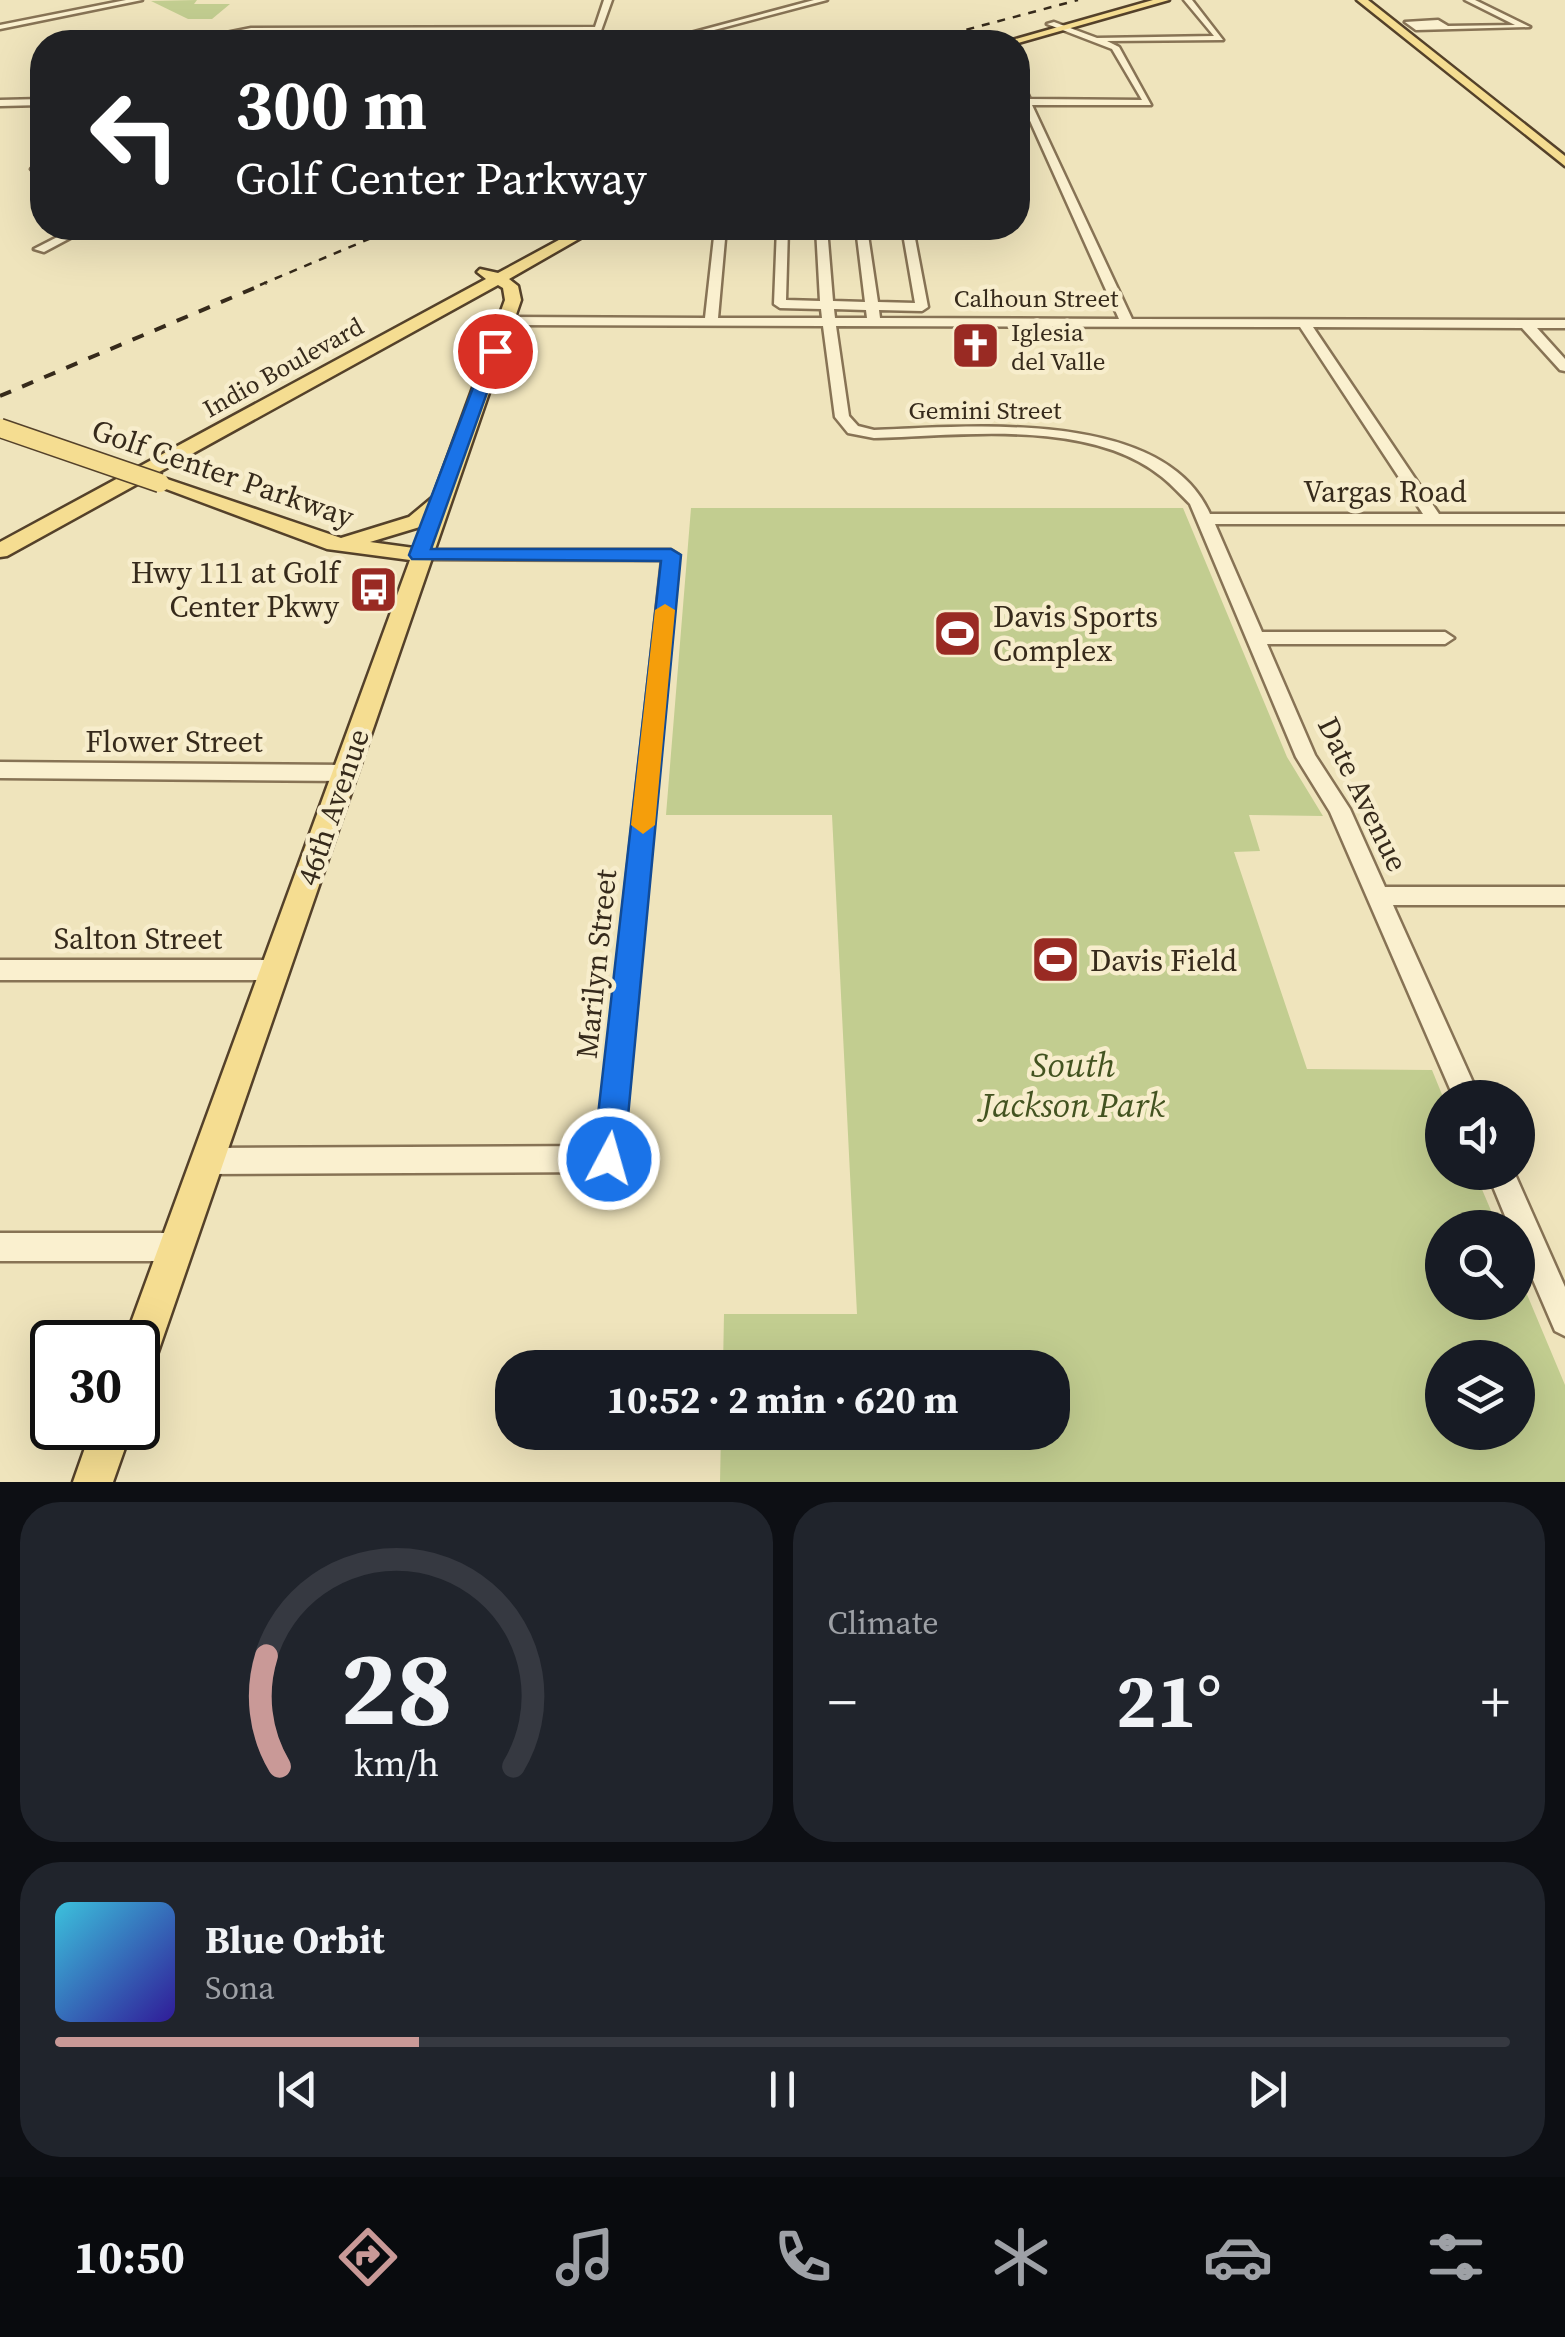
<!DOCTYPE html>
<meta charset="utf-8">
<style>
body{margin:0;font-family:"Source Serif 4",serif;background:#20242c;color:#f1f3f6;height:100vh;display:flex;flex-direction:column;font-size:38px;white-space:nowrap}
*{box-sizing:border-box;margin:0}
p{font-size:32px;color:#9ea1a6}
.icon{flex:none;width:55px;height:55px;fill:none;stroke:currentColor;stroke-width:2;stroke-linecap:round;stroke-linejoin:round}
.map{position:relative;height:1482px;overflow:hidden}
.details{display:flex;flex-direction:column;gap:20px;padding:20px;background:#0d0f14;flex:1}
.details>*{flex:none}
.banner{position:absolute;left:30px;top:30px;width:1000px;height:210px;border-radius:40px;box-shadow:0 10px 40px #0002;background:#202124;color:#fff;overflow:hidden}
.buttons{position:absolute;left:1425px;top:1080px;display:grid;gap:20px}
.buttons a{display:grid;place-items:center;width:110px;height:110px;border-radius:50%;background:#171b24;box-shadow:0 10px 40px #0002;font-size:50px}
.speed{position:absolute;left:30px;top:1320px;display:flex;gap:20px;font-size:50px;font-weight:700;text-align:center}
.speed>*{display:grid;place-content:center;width:130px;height:130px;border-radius:50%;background:#171b24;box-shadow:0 10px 40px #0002;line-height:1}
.speed .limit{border:5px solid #111;border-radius:15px;background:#fff;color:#111}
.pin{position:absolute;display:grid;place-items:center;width:85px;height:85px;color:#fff;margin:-42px;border:5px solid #fff;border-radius:50%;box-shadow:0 2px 10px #0007}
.me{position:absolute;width:110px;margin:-55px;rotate:6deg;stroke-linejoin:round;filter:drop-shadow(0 0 8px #0008)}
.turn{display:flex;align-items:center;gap:35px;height:210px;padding:0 40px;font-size:45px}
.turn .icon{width:130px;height:130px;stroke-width:2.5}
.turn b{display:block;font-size:70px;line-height:85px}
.big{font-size:75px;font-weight:700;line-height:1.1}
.details .widget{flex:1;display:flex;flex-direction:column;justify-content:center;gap:15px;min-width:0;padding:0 35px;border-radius:40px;background:#20242c}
.details .dial{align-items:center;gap:0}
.dial svg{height:260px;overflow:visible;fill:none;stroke:#363941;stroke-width:7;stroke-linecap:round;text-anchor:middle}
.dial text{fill:#f1f3f6;stroke:none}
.song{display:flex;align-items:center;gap:30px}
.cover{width:120px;height:120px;border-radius:15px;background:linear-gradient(135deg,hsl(190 70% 55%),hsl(250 70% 35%))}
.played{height:10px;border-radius:5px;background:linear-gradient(90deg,#c99997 25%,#363941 25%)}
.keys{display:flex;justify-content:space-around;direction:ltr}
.heat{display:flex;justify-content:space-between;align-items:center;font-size:55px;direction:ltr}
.details .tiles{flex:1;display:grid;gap:20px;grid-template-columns:1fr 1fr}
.widget:last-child{grid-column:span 2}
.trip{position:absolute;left:495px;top:1350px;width:575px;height:100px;border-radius:40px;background:#171b24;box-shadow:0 10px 40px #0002;font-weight:700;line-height:100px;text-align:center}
.tab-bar{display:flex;height:160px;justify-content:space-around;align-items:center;background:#090b0e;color:#9ea1a6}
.tab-bar .icon{width:70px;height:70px}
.tab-bar .active{color:#c99997}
.tab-bar b{font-size:45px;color:#f1f3f6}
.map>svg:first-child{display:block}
.green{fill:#c2cd90;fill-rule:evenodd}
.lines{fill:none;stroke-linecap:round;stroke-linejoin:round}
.minor-casing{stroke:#877355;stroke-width:5}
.major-casing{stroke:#54412a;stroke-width:5}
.minor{fill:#faf0cf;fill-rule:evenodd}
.major{fill:#f5dd91;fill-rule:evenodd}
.rail-far1{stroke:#362a1b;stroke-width:2.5;stroke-dasharray:8 8;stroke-linecap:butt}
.rail{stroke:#362a1b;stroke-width:4;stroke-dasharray:12 12;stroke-linecap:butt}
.major-bridge-casing{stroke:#54412a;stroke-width:21;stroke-linecap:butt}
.major-bridge{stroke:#f5dd91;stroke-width:18}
.route{fill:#1a73e8;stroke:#114b97;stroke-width:2.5}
.slow{fill:#f59e0b}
.labels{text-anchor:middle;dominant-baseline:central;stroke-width:9;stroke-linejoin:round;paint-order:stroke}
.far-street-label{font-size:25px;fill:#362a1b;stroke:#f7edcc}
.far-poi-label{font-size:25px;fill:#362a1b;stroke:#f7edcc;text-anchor:start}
.street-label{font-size:30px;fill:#362a1b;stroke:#f7edcc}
.poi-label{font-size:30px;fill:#362a1b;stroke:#f7edcc;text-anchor:start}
.near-park-label{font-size:35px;font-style:italic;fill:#435320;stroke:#f7edcc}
</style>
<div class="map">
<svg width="1565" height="1482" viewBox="0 0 1565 1482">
<rect width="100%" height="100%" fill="#efe4bc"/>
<g class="green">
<polygon points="197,0 194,4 230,4 212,19 188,19 151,1"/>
<path d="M691,508H1183L1287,757L1323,816L1249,815L1260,851L1234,852L1307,1069L1432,1070L1443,1097L1442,1172L1475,1173L1498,1227L1442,1228V1302H1518V1273L1565,1385V1482H720L721,1433L1052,1432V1368L723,1367L724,1314H857L832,815H666ZM1442,1358H1518V1432H1442Z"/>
</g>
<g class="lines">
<defs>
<g id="minor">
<polygon points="126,0 142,0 0,29 0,25"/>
<polygon points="604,0 612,0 597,42 590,41 593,31 251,32 196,42 181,42 251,28 595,27"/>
<polygon points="814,0 827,0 669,42 657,42"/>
<path d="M1184,0H1192L1223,40L1107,41L1119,47L1151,105H1032L1132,319L1565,320V328H1537L1565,359V371L1560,370L1522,328L1313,327L1439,514H1565V524H1215L1262,632H1445L1454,638L1445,644H1267L1315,755L1350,809L1385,887H1565V905H1393L1480,1098H1454L1330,812L1296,757L1190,504C1181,495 1172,485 1162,477C1089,418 962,436 874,438L848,433L835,417L823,326L506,325L499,321L506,317L705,318L715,228H726L718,318H822L821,309L780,308L774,304L777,228H788L786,300L820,301L816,228H827L833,301L865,302L856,228H867L878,302L915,303L902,228H913L928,307L922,311L879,310L880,318L1119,319L1023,105H1018L1020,99L1018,81L1023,84L1030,99L1142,100L1112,49L1047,24L1054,22L1097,38L1214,36ZM834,309L866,310L867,318H835ZM836,326L1300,327L1423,514H1210C1163,407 968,427 874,430L858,426L849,416Z"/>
<polygon points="1465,0 1475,0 1530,27 1416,30 1405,22 1438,20 1448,26 1515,25"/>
<polygon points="42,99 42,105 0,106 0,100"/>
<polygon points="42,161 42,178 31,169"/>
<polygon points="75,228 89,228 44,252 34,249"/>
<polygon points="419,550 671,550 679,555 622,1159 619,1168 609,1172 207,1174 197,1170 194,1161 197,1152 207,1148 597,1146 662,560 413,559 411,555"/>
<polygon points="0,762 347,765 354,768 357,773 354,778 347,781 0,778"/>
<polygon points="0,960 275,960 283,963 287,970 283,977 275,980 0,980"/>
<polygon points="1487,1172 1514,1172 1565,1287 1565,1336 1555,1331 1518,1245 1518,1228 1510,1228"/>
<polygon points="0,1233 176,1233 186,1237 190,1247 186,1257 176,1261 0,1261"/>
</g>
<g id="major">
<polygon points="1153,0 1169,0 1018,43 1005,42"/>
<polygon points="1357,0 1368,0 1565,156 1565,166"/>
<path d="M581,228H598L509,279L518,286L521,300L157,1355L151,1368L138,1374V1342H124L410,560L327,549L150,483L153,479H167L341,538L409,517L433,497L505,300L503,288L498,285L7,556L0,557V542L486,279L477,272L480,269L498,273ZM423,526L414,548L370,542Z"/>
<polygon points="92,1428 132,1428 113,1482 73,1482"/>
</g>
</defs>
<use href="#minor" class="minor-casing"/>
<use href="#major" class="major-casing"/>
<use href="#minor" class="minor"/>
<use href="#major" class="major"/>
<g class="rail-far1">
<polyline points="920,42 1078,0"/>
<polyline points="260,285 395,228"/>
</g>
<polyline class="rail" points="0,396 266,283"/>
<defs>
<polyline id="major-bridge" points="0,428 160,483"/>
</defs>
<use href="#major-bridge" class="major-bridge-casing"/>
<use href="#major-bridge" class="major-bridge"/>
</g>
<polygon class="route" points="495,346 502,351 431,549 671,549 681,555 624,1159 620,1169 609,1174 598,1169 593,1159 661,561 412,559 409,555 487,351"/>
<polygon class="slow" points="665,604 675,610 655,825 643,834 631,825 655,610"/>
<defs>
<symbol id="church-square" viewBox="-11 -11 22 22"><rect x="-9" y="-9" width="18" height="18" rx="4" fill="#992a23" stroke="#f7edcc"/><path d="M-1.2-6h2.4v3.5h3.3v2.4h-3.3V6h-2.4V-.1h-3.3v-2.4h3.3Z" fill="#fff"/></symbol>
<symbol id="bus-square" viewBox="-11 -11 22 22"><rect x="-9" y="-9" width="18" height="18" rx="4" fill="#992a23" stroke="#f7edcc"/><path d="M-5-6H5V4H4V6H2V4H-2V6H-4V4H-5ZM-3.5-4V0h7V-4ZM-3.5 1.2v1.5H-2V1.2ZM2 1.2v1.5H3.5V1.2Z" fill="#fff"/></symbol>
<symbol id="stadium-square" viewBox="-11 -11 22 22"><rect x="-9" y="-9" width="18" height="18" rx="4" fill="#992a23" stroke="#f7edcc"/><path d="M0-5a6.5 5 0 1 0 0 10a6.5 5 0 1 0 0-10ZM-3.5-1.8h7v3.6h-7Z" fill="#fff"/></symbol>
</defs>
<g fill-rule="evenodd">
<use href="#church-square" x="948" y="318" width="55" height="55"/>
<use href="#bus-square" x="346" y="562" width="55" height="55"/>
<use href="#stadium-square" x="930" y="606" width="55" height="55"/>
<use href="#stadium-square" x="1028" y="932" width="55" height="55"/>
</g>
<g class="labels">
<g class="far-street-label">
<text x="1036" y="298">Calhoun Street</text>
<text transform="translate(283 367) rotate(-29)">Indio Boulevard</text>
<text x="985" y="410">Gemini Street</text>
</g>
<g class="far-poi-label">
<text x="1011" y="332">Iglesia<tspan x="1011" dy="29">del Valle</tspan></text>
</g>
<g class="street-label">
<text transform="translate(223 473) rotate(19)">Golf Center Parkway</text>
<text x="1385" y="491">Vargas Road</text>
<text x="174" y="741">Flower Street</text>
<text transform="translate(1363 794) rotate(64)">Date Avenue</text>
<text transform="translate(333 807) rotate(-71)">46th Avenue</text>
<text x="138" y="938">Salton Street</text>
<text transform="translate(596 964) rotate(-84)">Marilyn Street</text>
</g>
<g class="poi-label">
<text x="339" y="572" text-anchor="end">Hwy 111 at Golf<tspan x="339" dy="34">Center Pkwy</tspan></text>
<text x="993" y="616">Davis Sports<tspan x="993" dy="34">Complex</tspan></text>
<text x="1090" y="960">Davis Field</text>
</g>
<g class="near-park-label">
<text x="1073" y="1065">South<tspan x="1073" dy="40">Jackson Park</tspan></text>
</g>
</g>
</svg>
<div class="buttons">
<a><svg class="icon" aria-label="sound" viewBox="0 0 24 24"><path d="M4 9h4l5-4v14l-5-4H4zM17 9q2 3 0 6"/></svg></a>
<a><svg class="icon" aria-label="search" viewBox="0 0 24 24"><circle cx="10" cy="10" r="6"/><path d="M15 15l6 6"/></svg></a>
<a><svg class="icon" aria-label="layers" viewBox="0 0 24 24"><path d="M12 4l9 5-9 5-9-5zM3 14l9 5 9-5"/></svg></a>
</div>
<div class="speed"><div class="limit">30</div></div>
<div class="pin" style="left:495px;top:351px;background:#d93025"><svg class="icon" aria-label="arrive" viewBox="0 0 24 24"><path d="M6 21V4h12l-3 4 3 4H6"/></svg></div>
<svg class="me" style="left:609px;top:1159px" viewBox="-20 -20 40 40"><circle r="17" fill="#1a73e8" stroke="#fff" stroke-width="3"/><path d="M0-11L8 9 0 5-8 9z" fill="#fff"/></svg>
<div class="trip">10:52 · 2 min · 620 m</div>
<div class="banner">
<div class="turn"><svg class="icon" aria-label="left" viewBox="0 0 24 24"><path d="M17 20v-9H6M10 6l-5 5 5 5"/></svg><div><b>300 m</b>Golf Center Parkway</div></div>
</div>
</div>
<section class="details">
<div class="tiles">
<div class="widget dial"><svg viewBox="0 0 100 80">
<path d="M14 69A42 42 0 1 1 86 69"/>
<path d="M14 69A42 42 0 0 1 10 35" stroke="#c99997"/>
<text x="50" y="56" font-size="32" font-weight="700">28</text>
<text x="50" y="72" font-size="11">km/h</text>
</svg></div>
<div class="widget"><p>Climate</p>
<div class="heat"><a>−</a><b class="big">21°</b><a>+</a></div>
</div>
<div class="widget">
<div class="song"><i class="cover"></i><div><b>Blue Orbit</b><p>Sona</p></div></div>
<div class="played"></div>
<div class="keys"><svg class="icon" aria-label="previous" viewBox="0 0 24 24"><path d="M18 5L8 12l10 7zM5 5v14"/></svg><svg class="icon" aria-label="pause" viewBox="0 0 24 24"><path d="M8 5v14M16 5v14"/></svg><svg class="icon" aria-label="next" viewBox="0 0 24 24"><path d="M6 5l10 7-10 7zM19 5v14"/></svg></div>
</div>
</div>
</section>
<nav class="tab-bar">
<b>10:50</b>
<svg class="icon active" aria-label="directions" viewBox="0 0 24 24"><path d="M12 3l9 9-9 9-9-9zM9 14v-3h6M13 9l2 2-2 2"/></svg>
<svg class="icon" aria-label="music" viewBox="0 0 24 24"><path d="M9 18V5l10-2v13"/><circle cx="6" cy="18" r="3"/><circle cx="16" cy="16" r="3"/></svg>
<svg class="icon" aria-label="phone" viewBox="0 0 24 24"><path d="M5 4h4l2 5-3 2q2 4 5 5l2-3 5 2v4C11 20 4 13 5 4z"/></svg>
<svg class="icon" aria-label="climate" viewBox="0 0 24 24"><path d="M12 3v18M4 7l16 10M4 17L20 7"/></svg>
<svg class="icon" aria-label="car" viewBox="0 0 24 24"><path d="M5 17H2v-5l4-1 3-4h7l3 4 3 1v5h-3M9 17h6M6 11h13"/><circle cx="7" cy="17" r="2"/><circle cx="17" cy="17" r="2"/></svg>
<svg class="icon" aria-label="filters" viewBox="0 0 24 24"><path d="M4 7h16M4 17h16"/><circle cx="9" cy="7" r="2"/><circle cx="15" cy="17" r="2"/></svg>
</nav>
